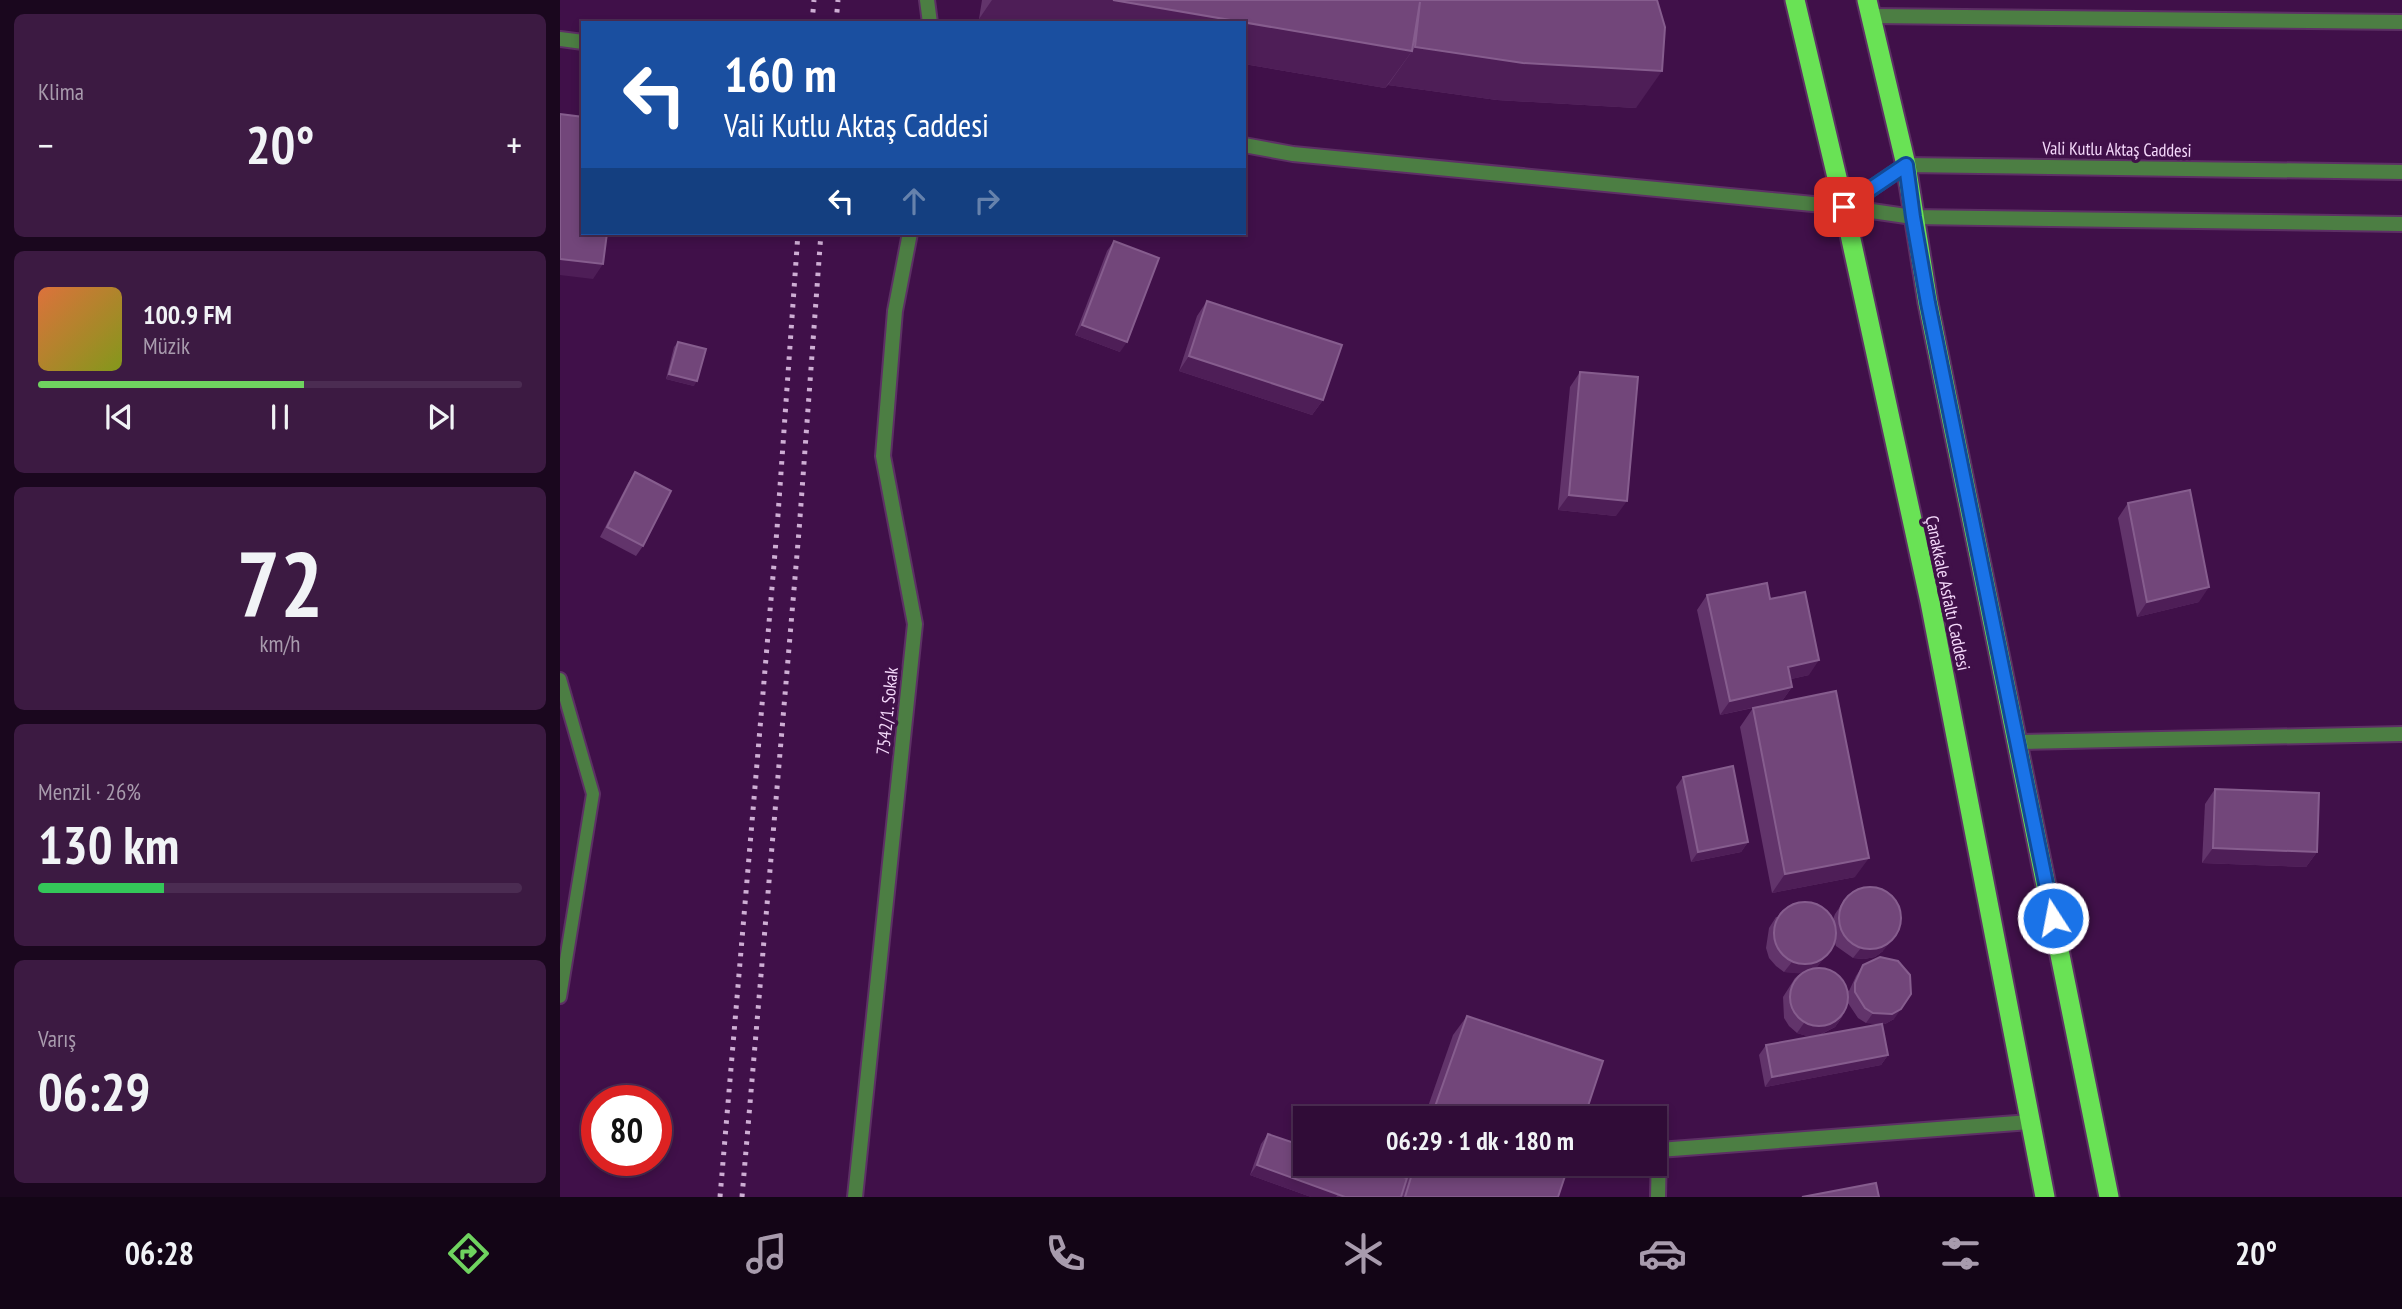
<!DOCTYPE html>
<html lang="tr">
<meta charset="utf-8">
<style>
body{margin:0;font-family:"PT Sans Narrow",sans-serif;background:#3c1a42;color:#f1f3f6;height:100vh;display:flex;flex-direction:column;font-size:26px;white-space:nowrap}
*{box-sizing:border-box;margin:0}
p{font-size:23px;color:#a89bad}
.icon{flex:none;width:38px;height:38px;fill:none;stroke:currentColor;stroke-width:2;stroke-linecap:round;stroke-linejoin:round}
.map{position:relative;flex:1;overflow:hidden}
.side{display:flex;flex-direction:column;gap:14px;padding:14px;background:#1a071e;width:560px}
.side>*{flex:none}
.top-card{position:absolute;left:21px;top:21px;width:665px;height:214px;border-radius:0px;box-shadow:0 4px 10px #0003,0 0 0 2px #4b2c52;background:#1a4fa0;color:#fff;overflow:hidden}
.speed{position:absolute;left:21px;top:1085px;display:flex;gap:14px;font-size:35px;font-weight:700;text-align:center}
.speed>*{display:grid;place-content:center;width:91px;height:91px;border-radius:50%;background:#300c37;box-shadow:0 4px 10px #0003,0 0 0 2px #4b2c52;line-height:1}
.speed .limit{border:10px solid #d22;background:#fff;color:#111}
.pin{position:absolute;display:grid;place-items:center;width:60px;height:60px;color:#fff;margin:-30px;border-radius:14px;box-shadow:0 4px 10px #0006}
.me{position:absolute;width:77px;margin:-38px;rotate:349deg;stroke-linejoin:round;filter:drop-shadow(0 0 5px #0008)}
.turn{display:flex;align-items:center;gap:24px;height:147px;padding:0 28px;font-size:32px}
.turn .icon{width:91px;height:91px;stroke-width:2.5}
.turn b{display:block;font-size:49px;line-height:60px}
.lanes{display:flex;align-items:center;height:66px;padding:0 28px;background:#0003;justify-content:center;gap:35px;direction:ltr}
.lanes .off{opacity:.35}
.big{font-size:52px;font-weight:700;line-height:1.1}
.side .widget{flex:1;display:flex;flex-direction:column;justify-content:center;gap:10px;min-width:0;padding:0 24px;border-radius:10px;background:#3c1a42}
.side .dial{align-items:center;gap:0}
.dial b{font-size:91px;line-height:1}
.song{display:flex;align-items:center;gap:21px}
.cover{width:84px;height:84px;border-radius:10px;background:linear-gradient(135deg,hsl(20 70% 55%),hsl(70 70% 35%))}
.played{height:7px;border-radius:4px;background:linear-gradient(90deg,#6fd35f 55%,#4b2c52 55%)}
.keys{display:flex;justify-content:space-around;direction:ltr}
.heat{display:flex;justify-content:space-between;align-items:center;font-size:38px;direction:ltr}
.charge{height:10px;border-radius:5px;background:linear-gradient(90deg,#34c759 26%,#4b2c52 0)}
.trip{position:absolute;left:733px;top:1106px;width:374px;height:70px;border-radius:0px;background:#300c37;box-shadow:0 4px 10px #0003,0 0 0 2px #4b2c52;font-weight:700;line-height:70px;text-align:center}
.dock{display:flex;height:112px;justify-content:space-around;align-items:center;background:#130516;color:#a89bad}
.dock .icon{width:49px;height:49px}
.dock .current{color:#6fd35f}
.dock b{font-size:32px;color:#f1f3f6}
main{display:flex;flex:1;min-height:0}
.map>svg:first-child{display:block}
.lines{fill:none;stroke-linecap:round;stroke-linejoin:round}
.service-casing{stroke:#5d3065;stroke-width:16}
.minor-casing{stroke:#5d3065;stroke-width:18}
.tertiary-casing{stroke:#5d3065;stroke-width:18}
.trunk-casing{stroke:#5d3065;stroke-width:23}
.service{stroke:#4c7e43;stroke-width:12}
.minor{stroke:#4c7e43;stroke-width:14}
.tertiary{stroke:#4c7e43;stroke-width:14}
.trunk{stroke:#69e255;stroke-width:19}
.rail{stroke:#ceaed4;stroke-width:5;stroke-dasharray:3.5 7;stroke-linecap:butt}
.wall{fill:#62346b;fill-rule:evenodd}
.shaded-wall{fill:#4e1e57}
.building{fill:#72467a;stroke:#865d8e;stroke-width:2}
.route-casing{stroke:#114b97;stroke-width:18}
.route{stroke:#1a73e8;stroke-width:12}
.labels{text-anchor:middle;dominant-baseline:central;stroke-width:7;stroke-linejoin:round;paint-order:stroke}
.street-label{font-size:18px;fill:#f4d8fa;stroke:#401049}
</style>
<main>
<section class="side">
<div class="widget"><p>Klima</p>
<div class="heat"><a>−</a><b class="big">20°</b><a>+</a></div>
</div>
<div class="widget">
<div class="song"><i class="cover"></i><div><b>100.9 FM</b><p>Müzik</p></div></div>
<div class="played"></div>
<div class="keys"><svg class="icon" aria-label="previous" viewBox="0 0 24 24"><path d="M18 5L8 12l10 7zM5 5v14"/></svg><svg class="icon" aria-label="pause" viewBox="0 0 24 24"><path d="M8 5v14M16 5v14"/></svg><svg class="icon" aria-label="next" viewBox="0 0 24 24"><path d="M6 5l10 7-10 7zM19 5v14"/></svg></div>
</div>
<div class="widget dial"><b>72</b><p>km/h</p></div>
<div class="widget"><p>Menzil · 26%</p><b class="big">130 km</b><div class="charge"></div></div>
<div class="widget"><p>Varış</p><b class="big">06:29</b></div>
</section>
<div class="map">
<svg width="1842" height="1197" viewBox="0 0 1842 1197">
<rect width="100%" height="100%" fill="#401049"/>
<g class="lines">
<defs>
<polyline id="service" points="0,679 33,794 0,997"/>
<g id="minor">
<polyline points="367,0 370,23"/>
<polyline points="1312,16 1842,22"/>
<polyline points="1457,742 1842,734"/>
<polyline points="295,1197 355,624 323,456 335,311 350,233"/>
<polyline points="1098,1197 1099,1150 1470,1122"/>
</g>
<g id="tertiary">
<polyline points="0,39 23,42"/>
<polyline points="684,145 733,154 1284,207 1353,217 1842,224"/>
<polyline points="1284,207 1346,165 1842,172"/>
</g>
<g id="trunk">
<polyline points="1235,0 1284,207 1370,602 1485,1197"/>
<polyline points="1307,0 1346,165 1368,303 1549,1197"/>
</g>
</defs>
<use href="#service" class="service-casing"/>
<use href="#minor" class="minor-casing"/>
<use href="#tertiary" class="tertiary-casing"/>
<use href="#trunk" class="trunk-casing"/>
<use href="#service" class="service"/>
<use href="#minor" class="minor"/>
<use href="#tertiary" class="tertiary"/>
<use href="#trunk" class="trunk"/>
<g class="rail">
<polyline points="252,23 254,0"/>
<polyline points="276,23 278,0"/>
<polyline points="160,1197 217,529 238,233"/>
<polyline points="182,1197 239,531 261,233"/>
</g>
</g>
<g class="wall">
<polygon points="422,0 1097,0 1076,108 937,100 828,85 829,84 825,88 684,64 684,23 441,23 419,19"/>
<polygon points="554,241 560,352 515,335 547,251"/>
<polygon points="647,301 763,400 752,415 619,371 637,316"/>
<polygon points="118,342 134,386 106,379 114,347"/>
<polygon points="1020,372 1056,516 998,510 1010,387"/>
<polygon points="75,472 83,546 76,556 40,537 68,483"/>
<polygon points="1568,503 1639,602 1577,617 1558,518"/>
<polygon points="1147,595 1210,599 1249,675 1231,679 1232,687 1222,701 1200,706 1295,877 1212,893 1180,727 1193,708 1160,715 1137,610"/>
<polygon points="1123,777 1188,842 1181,852 1131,862 1116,787"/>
<polygon points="1655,789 1757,852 1746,867 1642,863 1645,804"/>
<path d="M1288,895L1323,951L1315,957L1304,959L1293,958L1276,946L1275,943L1256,968L1289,991L1296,976L1303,965L1334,1019L1325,1024H1322L1328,1055L1321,1065L1205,1087L1199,1055L1206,1045L1255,1036H1247L1237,1033L1229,1026L1224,1018L1223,997L1235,978L1241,973L1224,972L1216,966L1209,958L1206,948L1209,928L1216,917L1273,919L1275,914ZM1288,1003L1298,1018L1306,1023L1322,1024L1258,1036L1275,1027L1282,1017Z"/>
<polygon points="907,1016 1024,1118 864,1118 893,1035"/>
<polygon points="708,1134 746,1164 843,1177 848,1164 1009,1164 998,1197 751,1197 690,1175 701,1144"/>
</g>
<g class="shaded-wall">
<polygon points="432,0 553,0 852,51 825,88 684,64 684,23 441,23 419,19"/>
<polygon points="855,47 1102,71 1076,108 937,100 828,85"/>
<polygon points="0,259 43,264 33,279 0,275"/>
<polygon points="522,325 567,342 560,352 515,335"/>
<polygon points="629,356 763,400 752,415 619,371"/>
<polygon points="109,374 137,381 134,386 106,379"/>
<polygon points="1009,495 1067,501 1056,516 998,510"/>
<polygon points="1649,587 1639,602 1577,617 1587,602"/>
<polygon points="1259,660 1249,675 1218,682 1228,667"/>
<polygon points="1232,687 1222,701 1160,715 1170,701"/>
<polygon points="1188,842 1181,852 1131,862 1138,852"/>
<polygon points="1653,848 1757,852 1746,867 1642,863"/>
<polygon points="1309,858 1295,877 1212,893 1225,874"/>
<polygon points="1331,941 1323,951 1315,957 1304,959 1293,958 1301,948"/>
<polygon points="1275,943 1255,970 1245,974 1224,972 1232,962"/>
<polygon points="1341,1009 1334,1019 1325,1024 1306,1023 1313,1013"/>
<polygon points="1282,1017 1275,1027 1257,1036 1247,1036 1237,1033 1244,1023"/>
<polygon points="1328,1055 1321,1065 1205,1087 1212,1077"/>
<polygon points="697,1165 778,1194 776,1197 751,1197 690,1175"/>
</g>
<g class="building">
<polygon points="553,0 1097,0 1105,27 1102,71 963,63 855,47 860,2 852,51"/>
<polygon points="0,114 23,117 23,233 47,233 43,264 0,259"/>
<polygon points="554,241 599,258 567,342 522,325"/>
<polygon points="647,301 782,345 763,400 629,356"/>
<polygon points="118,342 146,349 137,381 109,374"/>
<polygon points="1020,372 1078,377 1067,501 1009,495"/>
<polygon points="75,472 111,491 83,546 47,527"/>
<polygon points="1630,490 1649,587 1587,602 1568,503"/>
<polygon points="1207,583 1210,599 1245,592 1259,660 1228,667 1232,687 1170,701 1147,595"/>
<polygon points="1276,691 1309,858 1225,874 1193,708"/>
<polygon points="1173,766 1188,842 1138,852 1123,777"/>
<polygon points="1655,789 1759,793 1757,852 1653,848"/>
<circle cx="1310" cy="918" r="31"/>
<circle cx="1245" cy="933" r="31"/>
<polygon points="1320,957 1338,961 1350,975 1351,994 1341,1009 1332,1014 1313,1013 1305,1008 1295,992 1295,983 1303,965"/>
<circle cx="1259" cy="997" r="29"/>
<polygon points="907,1016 1043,1061 1024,1118 871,1118"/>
<polygon points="1322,1024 1328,1055 1212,1077 1206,1045"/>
<polygon points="708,1134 746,1147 746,1164 796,1164 847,1178 841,1197 785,1197 697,1165"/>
<polygon points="855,1164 1009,1164 998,1197 845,1197"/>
<polygon points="1316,1183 1319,1197 1242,1197"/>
</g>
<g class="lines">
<defs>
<polyline id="route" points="1284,207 1346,165 1353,217 1368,303 1493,918"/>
</defs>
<use href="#route" class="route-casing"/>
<use href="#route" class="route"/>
</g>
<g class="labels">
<g class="street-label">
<text transform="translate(1557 149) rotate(1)">Vali Kutlu Aktaş Caddesi</text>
<text transform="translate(1388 593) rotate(78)">Çanakkale Asfaltı Caddesi</text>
<text transform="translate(327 711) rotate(-84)">7542/1. Sokak</text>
</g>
</g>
</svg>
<div class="speed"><div class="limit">80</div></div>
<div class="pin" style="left:1284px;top:207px;background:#d93025"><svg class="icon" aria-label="arrive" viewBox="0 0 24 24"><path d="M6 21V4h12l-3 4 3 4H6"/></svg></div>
<svg class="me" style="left:1493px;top:918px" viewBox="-20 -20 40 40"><circle r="17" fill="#1a73e8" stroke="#fff" stroke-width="3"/><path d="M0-11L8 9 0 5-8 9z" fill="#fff"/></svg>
<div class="trip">06:29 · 1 dk · 180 m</div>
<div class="top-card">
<div class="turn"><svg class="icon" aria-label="left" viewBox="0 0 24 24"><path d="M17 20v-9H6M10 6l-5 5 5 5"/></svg><div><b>160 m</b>Vali Kutlu Aktaş Caddesi</div></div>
<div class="lanes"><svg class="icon" aria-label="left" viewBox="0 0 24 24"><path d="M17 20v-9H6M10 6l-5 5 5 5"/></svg><svg class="icon off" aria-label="ahead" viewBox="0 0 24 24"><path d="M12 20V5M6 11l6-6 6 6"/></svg><svg class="icon off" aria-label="right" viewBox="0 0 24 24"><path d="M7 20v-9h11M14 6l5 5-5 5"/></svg></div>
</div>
</div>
</main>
<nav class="dock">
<b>06:28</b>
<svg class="icon current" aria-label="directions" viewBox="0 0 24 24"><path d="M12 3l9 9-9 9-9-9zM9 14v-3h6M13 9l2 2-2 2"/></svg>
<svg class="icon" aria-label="music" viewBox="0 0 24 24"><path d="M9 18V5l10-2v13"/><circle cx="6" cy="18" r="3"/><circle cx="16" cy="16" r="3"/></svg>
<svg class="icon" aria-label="phone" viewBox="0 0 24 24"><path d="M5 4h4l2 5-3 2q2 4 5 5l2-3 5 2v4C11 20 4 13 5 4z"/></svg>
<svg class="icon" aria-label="climate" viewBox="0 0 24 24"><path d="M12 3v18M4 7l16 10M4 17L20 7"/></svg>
<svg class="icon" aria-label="car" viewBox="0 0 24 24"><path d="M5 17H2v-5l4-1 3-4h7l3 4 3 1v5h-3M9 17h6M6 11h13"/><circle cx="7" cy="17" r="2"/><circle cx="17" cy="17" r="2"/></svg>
<svg class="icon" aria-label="filters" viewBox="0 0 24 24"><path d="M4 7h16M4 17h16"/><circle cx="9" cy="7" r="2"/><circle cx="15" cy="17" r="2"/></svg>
<b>20°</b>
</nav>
